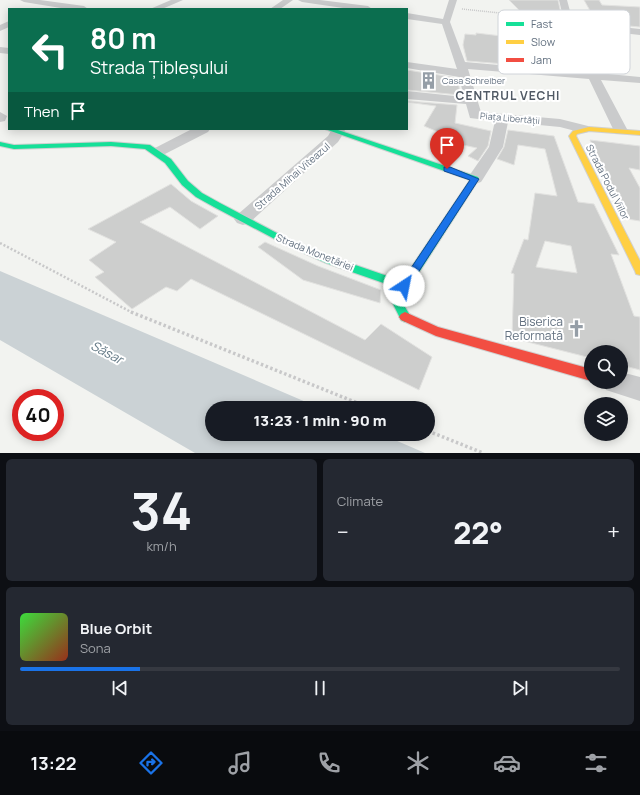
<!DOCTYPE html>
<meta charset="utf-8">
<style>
body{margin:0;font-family:Manrope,sans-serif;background:#242831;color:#f1f3f6;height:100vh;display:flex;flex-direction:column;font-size:15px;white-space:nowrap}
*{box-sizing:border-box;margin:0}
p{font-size:13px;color:#9ea1a6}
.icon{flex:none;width:22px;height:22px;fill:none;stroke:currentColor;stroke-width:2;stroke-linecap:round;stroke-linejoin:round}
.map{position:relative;height:453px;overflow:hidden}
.drawer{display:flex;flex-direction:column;gap:6px;padding:6px;background:#0d0f14;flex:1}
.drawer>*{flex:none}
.banner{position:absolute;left:8px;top:8px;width:400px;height:122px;border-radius:0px;box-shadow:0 2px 10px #0003;background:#0b6e4f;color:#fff;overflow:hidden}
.fabs{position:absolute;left:584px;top:345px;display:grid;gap:8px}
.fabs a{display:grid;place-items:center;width:44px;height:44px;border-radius:50%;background:#171b24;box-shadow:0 2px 10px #0003;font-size:20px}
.speed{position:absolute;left:12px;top:389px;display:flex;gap:8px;font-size:20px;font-weight:700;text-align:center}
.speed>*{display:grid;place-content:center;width:52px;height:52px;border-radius:50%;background:#171b24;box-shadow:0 2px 10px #0003;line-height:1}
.speed .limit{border:6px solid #d22;background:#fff;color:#111}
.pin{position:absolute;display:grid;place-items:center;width:34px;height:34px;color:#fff;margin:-41px -17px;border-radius:50% 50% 50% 0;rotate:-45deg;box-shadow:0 0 4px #0007}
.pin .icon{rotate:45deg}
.me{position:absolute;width:44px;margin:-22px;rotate:34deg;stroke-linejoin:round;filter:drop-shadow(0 0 3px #0008)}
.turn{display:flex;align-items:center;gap:14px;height:84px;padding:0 16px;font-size:18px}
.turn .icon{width:52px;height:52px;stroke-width:2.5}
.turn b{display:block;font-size:28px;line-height:34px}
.then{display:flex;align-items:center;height:38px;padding:0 16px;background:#0003;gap:8px;font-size:15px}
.big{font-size:30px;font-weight:800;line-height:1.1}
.drawer .tile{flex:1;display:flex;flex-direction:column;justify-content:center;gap:6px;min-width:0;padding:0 14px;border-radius:6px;background:#242831}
.drawer .dial{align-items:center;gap:0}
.dial b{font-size:52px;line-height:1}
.song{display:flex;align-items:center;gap:12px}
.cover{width:48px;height:48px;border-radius:6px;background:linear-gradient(135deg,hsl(120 70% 55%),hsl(10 70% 35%))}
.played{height:4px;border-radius:2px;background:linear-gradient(90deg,#1a73e8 20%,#363941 20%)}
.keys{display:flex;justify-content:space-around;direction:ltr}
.heat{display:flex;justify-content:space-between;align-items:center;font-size:22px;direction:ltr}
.drawer .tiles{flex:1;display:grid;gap:6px;grid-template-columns:1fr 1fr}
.tile:last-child{grid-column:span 2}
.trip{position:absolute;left:205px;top:401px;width:230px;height:40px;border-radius:20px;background:#171b24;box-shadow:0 2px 10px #0003;font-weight:800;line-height:40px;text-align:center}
.tab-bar{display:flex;height:64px;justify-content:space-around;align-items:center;background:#090b0e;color:#9ea1a6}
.tab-bar .icon{width:28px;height:28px}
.tab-bar .selected{color:#1a73e8}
.tab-bar b{font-size:18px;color:#f1f3f6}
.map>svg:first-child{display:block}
.water{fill:#cbd2d5}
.building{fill:#cdcecd;stroke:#e2e2e0;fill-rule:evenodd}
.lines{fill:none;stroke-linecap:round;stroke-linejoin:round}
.fast-casing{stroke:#d0d1d1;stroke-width:2}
.slow-casing{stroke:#d0d1d1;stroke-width:2}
.jam-casing{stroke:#d0d1d1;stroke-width:2}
.path-far2{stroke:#c8c8c9;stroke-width:1.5;stroke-dasharray:1 1;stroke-linecap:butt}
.path-far1{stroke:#c8c8c9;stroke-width:2.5;stroke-dasharray:2 2;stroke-linecap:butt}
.path{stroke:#c8c8c9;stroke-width:3.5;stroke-dasharray:2.5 2.5;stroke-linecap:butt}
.street{fill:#cacbcc;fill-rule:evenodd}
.fast{fill:#16e098;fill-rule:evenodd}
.slow{fill:#ffcf43;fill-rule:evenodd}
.jam{fill:#f24e42;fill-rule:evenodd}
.route{fill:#1a73e8;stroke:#114b97}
.labels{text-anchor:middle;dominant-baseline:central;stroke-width:4;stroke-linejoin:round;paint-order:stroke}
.far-poi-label{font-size:9px;fill:#637180;stroke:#fff;text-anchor:start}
.far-street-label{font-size:9px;fill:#637180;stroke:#fff}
.street-label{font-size:10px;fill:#637180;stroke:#fff}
.far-district-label{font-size:12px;font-weight:bold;letter-spacing:1px;fill:#515a65;stroke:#fff}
.near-poi-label{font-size:12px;fill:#637180;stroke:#fff;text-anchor:end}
.near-water-label{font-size:13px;font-style:italic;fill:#637985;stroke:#fff}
.key{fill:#fff;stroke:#d0d4d9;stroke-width:1}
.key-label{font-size:11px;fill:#637180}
</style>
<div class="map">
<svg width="640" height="453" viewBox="0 0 640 453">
<rect width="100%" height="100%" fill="#f2f3f0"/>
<polygon class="water" points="0,271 320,408 212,408 212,434 381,434 425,453 195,453 0,340"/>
<g class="building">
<polygon points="509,0 558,0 562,18 551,17 554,42 572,44 583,70 544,68 532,40 539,41 540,16 524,15"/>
<polygon points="584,0 599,0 602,5 640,7 640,27 597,23"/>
<polygon points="476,33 519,38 530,66 467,61 463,45 465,34 476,35"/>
<polygon points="407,70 458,78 460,95 407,90"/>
<polygon points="407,101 457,105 455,123 491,131 488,146 478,161 468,156 477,148 449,142 452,138 424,126 436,106 407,102"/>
<path d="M508,130L554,136L578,202L594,204L619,255L611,254L634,316L640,317V370L621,365V352H591V358L512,338L514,274L511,273L524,239L528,240L535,193L557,196L545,149L518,145L514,165L497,159L504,147ZM545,241L571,246L577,273L536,267Z"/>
<polygon points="590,140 640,146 640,170 629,168 640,188 640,221 627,219"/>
<polygon points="171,184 191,201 218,216 200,229 170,207 140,222 365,340 381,324 432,357 419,390 191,279 177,291 166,287 132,309 95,277 104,272 89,260 116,242 88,229"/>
<polygon points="265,242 318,266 381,290 380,303 303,280 258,247"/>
</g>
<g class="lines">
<defs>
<polygon id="fast" points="325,129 335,129 478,177 479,179 409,288 402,302 411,317 409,320 405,322 401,320 392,302 398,288 326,263 286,245 214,207 196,197 182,185 165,163 145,149 111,146 14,149 0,146 0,142 14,145 111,142 150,145 171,159 188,181 202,193 220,203 292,241 332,257 402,281 470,180"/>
<polygon id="slow" points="589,127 640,131 640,135 589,131 577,134 576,136 640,261 640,275 636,274 635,271 569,136 573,131"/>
<polygon id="jam" points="405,312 438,327 591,369 591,381 436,336 401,320 399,317 401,314"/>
</defs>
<use href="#fast" class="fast-casing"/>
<use href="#slow" class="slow-casing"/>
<use href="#jam" class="jam-casing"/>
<g class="path-far2">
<polyline points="462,9 557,19"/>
<polyline points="522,15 523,29"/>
</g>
<polyline class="path-far1" points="0,243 133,313"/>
<g class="path">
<polyline points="131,312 370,408"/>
<polyline points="428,431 483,453"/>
</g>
<g class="street">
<polygon points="20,0 40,0 84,6 88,9 67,9 24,2"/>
<polygon points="171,0 183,0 162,9 150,9"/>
<polygon points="283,0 293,0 280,9 270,9"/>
<polygon points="298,0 320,0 368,6 372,9 350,9 302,2"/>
<polygon points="449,0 457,0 450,22 465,62 532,68 520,38 525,35 530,38 543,69 586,72 564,21 559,0 567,0 573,22 640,29 640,35 576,28 598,73 640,77 640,83 601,80 628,131 626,134 616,134 614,131 589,79 468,69 481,112 560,119 588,126 590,129 588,132 583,133 560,127 508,122 503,147 483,179 481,182 475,184 469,182 467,179 489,147 495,121 470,118 466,104 407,99 407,91 464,97 459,77 407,68 407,62 457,69 442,24 407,19 407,13 443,19"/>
<polygon points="9,21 9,27 0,31 0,25"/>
<polygon points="0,47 9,48 9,54 0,53"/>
<polygon points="0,112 7,116 5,121 0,122"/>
<polygon points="192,129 210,129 208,132 163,155 153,155 151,152 153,149"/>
<polygon points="332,129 344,129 345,131 338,142 249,223 243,225 237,223 234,219 237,215 328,136"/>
<polygon points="621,372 640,377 640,401 606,390 603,382 621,382"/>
</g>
<use href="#fast" class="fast"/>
<use href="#slow" class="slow"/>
<use href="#jam" class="jam"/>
</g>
<polygon class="route" points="444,167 450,167 479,179 408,288 401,288 399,286 401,283 470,180 444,171"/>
<defs>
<symbol id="building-bare" viewBox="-9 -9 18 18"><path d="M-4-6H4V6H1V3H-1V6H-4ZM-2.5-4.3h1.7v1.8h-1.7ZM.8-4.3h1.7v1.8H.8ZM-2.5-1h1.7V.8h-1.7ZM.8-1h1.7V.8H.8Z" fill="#959ea7" stroke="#fff" stroke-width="2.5" paint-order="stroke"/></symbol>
<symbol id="church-bare" viewBox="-9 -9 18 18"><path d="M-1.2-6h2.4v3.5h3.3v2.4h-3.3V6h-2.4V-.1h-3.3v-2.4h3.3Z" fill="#959ea7" stroke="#fff" stroke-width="2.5" paint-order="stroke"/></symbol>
</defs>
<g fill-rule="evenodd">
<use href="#building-bare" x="416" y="68" width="25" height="25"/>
<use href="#church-bare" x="564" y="316" width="25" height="25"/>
</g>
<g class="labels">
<g class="far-poi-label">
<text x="442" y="80">Casa Schreiber</text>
</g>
<g class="far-street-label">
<text transform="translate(510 118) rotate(5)">Piața Libertății</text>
</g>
<g class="street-label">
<text transform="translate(292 176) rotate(-41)">Strada Mihai Viteazul</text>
<text transform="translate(608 182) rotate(63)">Strada Podul Viilor</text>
<text transform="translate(315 252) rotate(22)">Strada Monetăriei</text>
</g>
<g class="far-district-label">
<text x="508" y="95">CENTRUL VECHI</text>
</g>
<g class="near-poi-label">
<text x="563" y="321">Biserica<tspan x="563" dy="14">Reformată</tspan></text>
</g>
<g class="near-water-label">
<text transform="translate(107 352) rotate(28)">Săsar</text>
</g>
</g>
<rect x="498" y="10" width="132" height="64" rx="6" class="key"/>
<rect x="506" y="22" width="18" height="4" fill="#16e098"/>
<rect x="506" y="40" width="18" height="4" fill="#ffcf43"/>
<rect x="506" y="58" width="18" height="4" fill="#f24e42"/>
<g class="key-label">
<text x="531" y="28">Fast</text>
<text x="531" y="46">Slow</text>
<text x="531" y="64">Jam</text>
</g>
</svg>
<div class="fabs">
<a><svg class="icon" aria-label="search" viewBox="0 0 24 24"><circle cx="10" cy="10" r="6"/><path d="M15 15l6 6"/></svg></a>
<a><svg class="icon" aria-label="layers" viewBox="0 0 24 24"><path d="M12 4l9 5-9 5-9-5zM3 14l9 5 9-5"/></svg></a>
</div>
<div class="speed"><div class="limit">40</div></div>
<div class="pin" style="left:447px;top:169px;background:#d93025"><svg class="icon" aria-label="arrive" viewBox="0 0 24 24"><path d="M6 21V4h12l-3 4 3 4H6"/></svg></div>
<svg class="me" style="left:404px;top:286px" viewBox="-20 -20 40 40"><circle r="19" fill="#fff"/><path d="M0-13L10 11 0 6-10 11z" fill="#1a73e8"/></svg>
<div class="trip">13:23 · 1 min · 90 m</div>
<div class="banner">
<div class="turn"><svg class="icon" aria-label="left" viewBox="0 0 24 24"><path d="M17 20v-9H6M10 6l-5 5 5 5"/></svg><div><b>80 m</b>Strada Țibleșului</div></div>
<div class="then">Then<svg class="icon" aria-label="arrive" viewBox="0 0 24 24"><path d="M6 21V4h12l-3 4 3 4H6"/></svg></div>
</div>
</div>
<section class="drawer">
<div class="tiles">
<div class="tile dial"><b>34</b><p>km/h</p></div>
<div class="tile"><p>Climate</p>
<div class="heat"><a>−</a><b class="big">22°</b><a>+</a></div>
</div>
<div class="tile">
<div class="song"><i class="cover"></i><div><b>Blue Orbit</b><p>Sona</p></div></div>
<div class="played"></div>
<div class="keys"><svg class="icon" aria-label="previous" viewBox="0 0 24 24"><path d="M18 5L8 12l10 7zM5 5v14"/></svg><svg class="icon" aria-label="pause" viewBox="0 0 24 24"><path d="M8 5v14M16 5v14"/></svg><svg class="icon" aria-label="next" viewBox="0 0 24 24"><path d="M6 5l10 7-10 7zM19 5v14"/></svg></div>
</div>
</div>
</section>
<nav class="tab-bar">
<b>13:22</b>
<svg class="icon selected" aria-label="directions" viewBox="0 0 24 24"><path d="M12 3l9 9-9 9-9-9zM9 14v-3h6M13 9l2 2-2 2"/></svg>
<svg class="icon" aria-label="music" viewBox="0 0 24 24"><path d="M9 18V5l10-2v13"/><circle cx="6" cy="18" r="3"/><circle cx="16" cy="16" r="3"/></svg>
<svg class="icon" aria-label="phone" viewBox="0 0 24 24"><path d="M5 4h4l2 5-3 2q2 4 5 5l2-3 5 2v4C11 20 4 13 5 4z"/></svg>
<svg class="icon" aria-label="climate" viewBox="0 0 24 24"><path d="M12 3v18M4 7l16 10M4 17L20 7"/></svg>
<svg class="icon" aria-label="car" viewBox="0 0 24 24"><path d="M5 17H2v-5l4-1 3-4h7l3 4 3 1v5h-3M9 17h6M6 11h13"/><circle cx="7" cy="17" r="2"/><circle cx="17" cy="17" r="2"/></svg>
<svg class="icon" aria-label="filters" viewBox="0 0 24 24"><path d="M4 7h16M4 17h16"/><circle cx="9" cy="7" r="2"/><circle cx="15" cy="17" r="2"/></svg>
</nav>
